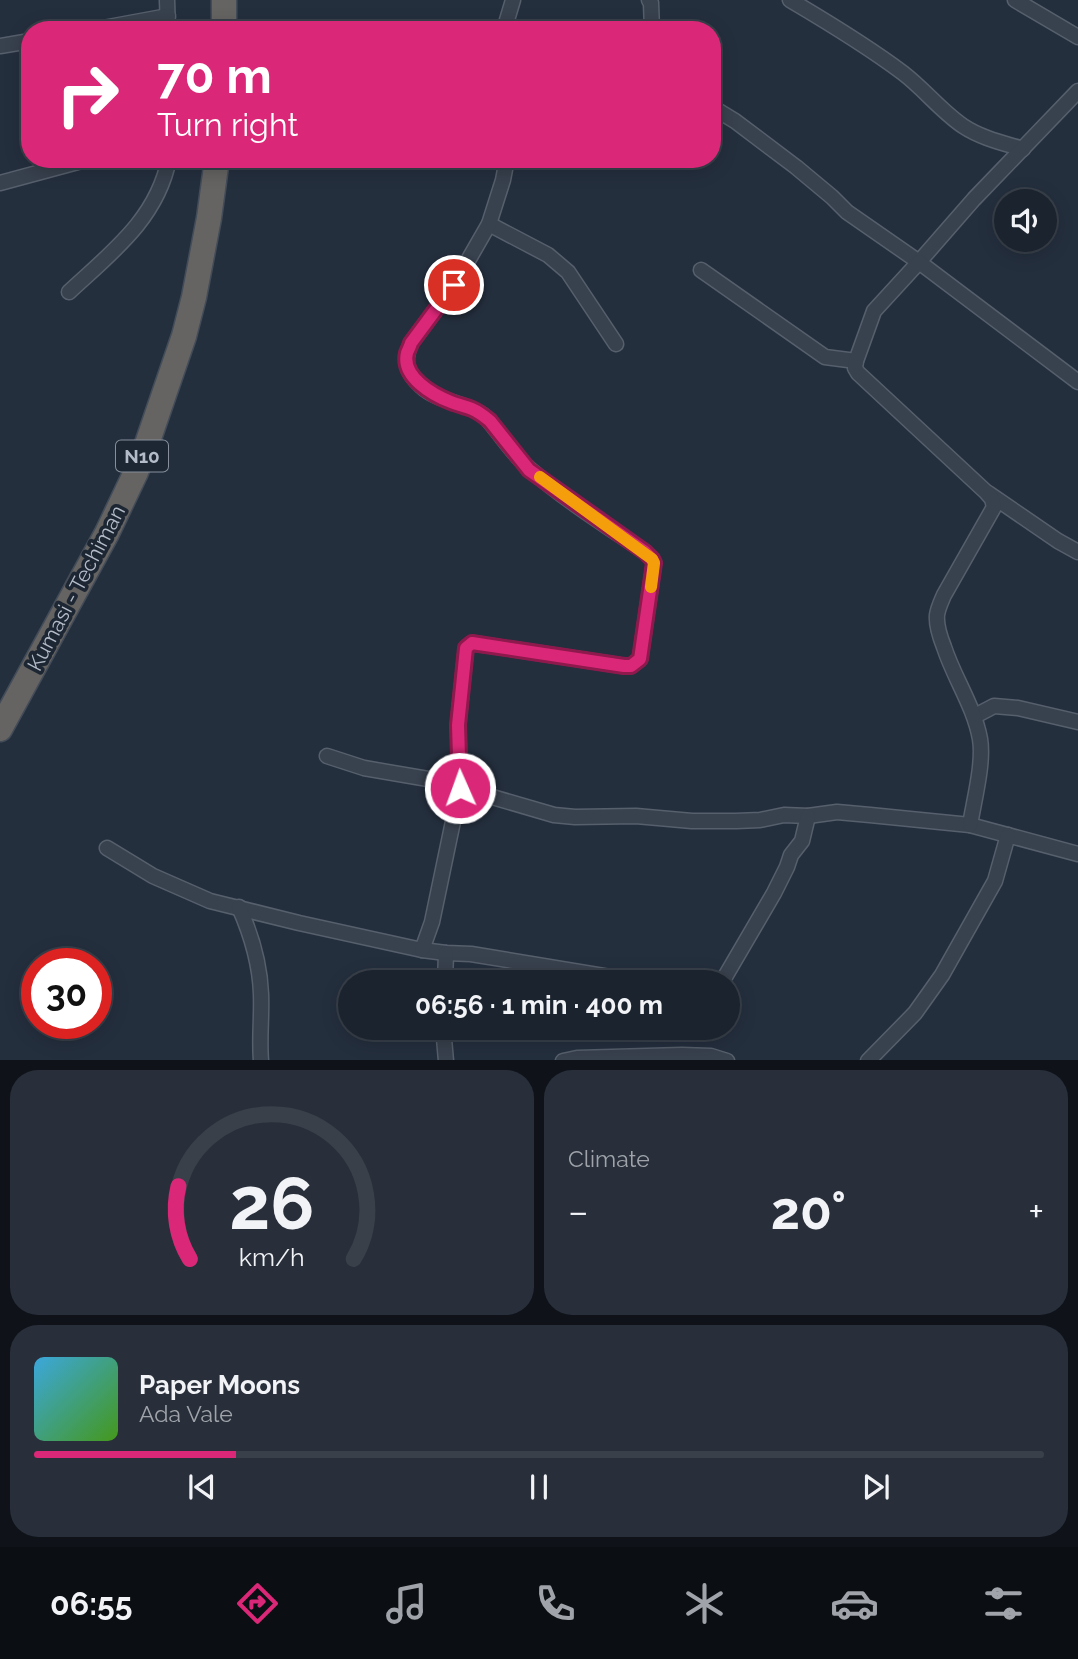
<!DOCTYPE html>
<meta charset="utf-8">
<style>
body{margin:0;font-family:Raleway,sans-serif;background:#282f3a;color:#f1f3f6;height:100vh;display:flex;flex-direction:column;font-size:26px;white-space:nowrap}
*{box-sizing:border-box;margin:0}
p{font-size:23px;color:#a0a4aa}
.icon{flex:none;width:38px;height:38px;fill:none;stroke:currentColor;stroke-width:2;stroke-linecap:round;stroke-linejoin:round}
.map{position:relative;height:1060px;overflow:hidden}
.drawer{display:flex;flex-direction:column;gap:10px;padding:10px;background:#0f1319;flex:1}
.drawer>*{flex:none}
.top-card{position:absolute;left:21px;top:21px;width:700px;height:147px;border-radius:28px;box-shadow:0 4px 18px #0003,0 0 0 2px #39404a;background:#db2777;color:#fff;overflow:hidden}
.controls{position:absolute;left:994px;top:189px;display:grid;gap:14px}
.controls a{display:grid;place-items:center;width:63px;height:63px;border-radius:50%;background:#1b232e;box-shadow:0 4px 18px #0003,0 0 0 2px #39404a;font-size:35px}
.speed{position:absolute;left:21px;top:948px;display:flex;gap:14px;font-size:35px;font-weight:700;text-align:center}
.speed>*{display:grid;place-content:center;width:91px;height:91px;border-radius:50%;background:#1b232e;box-shadow:0 4px 18px #0003,0 0 0 2px #39404a;line-height:1}
.speed .limit{border:10px solid #d22;background:#fff;color:#111}
.pin{position:absolute;display:grid;place-items:center;width:60px;height:60px;color:#fff;margin:-30px;border:4px solid #fff;border-radius:50%;box-shadow:0 2px 7px #0007}
.me{position:absolute;width:77px;margin:-38px;rotate:358deg;stroke-linejoin:round;filter:drop-shadow(0 0 5px #0008)}
.turn{display:flex;align-items:center;gap:24px;height:147px;padding:0 21px;font-size:32px}
.turn .icon{width:91px;height:91px;stroke-width:2.5}
.turn b{display:block;font-size:49px;line-height:60px}
.big{font-size:52px;font-weight:700;line-height:1.1}
.drawer .card{flex:1;display:flex;flex-direction:column;justify-content:center;gap:10px;min-width:0;padding:0 24px;border-radius:28px;background:#282f3a}
.drawer .dial{align-items:center;gap:0}
.dial svg{height:182px;overflow:visible;fill:none;stroke:#39404a;stroke-width:7;stroke-linecap:round;text-anchor:middle}
.dial text{fill:#f1f3f6;stroke:none}
.song{display:flex;align-items:center;gap:21px}
.cover{width:84px;height:84px;border-radius:10px;background:linear-gradient(135deg,hsl(200 70% 55%),hsl(100 70% 35%))}
.played{height:7px;border-radius:4px;background:linear-gradient(90deg,#db2777 20%,#39404a 20%)}
.keys{display:flex;justify-content:space-around;direction:ltr}
.heat{display:flex;justify-content:space-between;align-items:center;font-size:38px;direction:ltr}
.drawer .tiles{flex:1;display:grid;gap:10px;grid-template-columns:1fr 1fr}
.card:last-child{grid-column:span 2}
.trip{position:absolute;left:338px;top:970px;width:402px;height:70px;border-radius:35px;background:#1b232e;box-shadow:0 4px 18px #0003,0 0 0 2px #39404a;font-weight:700;line-height:70px;text-align:center}
.menu{display:flex;height:112px;justify-content:space-around;align-items:center;background:#0b0e12;color:#a0a4aa}
.menu .icon{width:49px;height:49px}
.menu .current{color:#db2777}
.menu b{font-size:32px;color:#f1f3f6}
.map>svg:first-child{display:block}
.lines{fill:none;stroke-linecap:round;stroke-linejoin:round}
.minor-casing{stroke:#565f6c;stroke-width:17}
.trunk-casing{stroke:#434c59;stroke-width:27}
.minor{stroke:#38414e;stroke-width:14}
.trunk{stroke:#656462;stroke-width:24}
.route-casing{stroke:#8e194d;stroke-width:18}
.route{stroke:#db2777;stroke-width:12}
.slow{stroke:#f59e0b;stroke-width:12}
.labels{text-anchor:middle;dominant-baseline:central;stroke-width:7;stroke-linejoin:round;paint-order:stroke}
.shield{fill:#1d2633;stroke:#878f9c;stroke-width:2}
.shield-label{font-size:19px;font-weight:bold;fill:#b4bcc9}
.street-label{font-size:21px;fill:#b4bcc9;stroke:#1d2633}
</style>
<div class="map">
<svg width="1078" height="1061" viewBox="0 0 1078 1061">
<rect width="100%" height="100%" fill="#242f3e"/>
<g class="lines">
<defs>
<g id="minor">
<polyline points="167,0 168,30"/>
<polyline points="649,0 651,3 652,30"/>
<path d="M790,0C829,23 867,46 903,73C924,89 941,111 963,126C981,138 1003,143 1023,149"/>
<polyline points="1015,0 1078,37"/>
<polyline points="92,30 168,16"/>
<polyline points="504,30 513,0"/>
<polyline points="0,46 30,41"/>
<polyline points="712,107 735,121 796,167 832,197 847,212 919,262 974,199 1078,91"/>
<polyline points="0,183 89,159"/>
<polyline points="489,224 548,255 568,272 616,344"/>
<polyline points="701,270 825,357 856,361"/>
<path d="M69,292C111,253 157,219 169,159"/>
<polyline points="988,493 1058,541 1078,552"/>
<polyline points="975,716 994,706 1018,708 1078,722"/>
<polyline points="327,756 364,768 434,780 554,815 575,817 636,816 692,821 736,821 760,820 784,815 808,816 837,812 870,815 970,825 1078,854"/>
<path d="M970,825C974,800 984,763 980,739C974,706 954,678 944,647C940,637 936,626 937,615C938,608 941,602 944,595L994,507L992,499L985,491L858,373L855,368L856,361L874,311L919,262L1078,382"/>
<polyline points="107,848 153,876 210,901 299,923 422,950 446,953 471,954 640,982"/>
<path d="M239,907C251,934 260,964 261,994C262,1016 259,1038 261,1061"/>
<path d="M422,950L432,922L460,788L458,725L466,648L472,643L624,666H631L640,659L654,563L652,559L645,552C607,526 567,501 532,471C521,462 506,443 497,431C492,425 489,420 483,415C464,402 438,402 421,386C406,372 403,362 411,343L454,285L489,224L503,180L507,159"/>
<polyline points="445,982 446,953"/>
<polyline points="722,982 774,893 787,867 791,855 802,841 808,816"/>
<polyline points="443,1027 446,1061"/>
<polyline points="563,1061 577,1058 682,1055 711,1056 727,1061"/>
<polyline points="868,1061 915,1013 942,975 995,881 1008,835"/>
</g>
<g id="trunk">
<polyline points="224,30 224,0"/>
<polyline points="0,729 107,533 136,472 148,441 184,336 194,297 209,218 217,159"/>
</g>
</defs>
<use href="#minor" class="minor-casing"/>
<use href="#trunk" class="trunk-casing"/>
<use href="#minor" class="minor"/>
<use href="#trunk" class="trunk"/>
</g>
<g class="lines">
<defs>
<path id="route" d="M454,285L411,343C410,347 408,350 407,353C401,377 433,395 451,402C458,405 465,406 472,409C479,412 484,416 490,421L529,470L645,552L652,559L654,563L640,659L631,666H624L472,643L466,648L458,725L460,788"/>
</defs>
<use href="#route" class="route-casing"/>
<use href="#route" class="route"/>
<polyline class="slow" points="540,477 652,559 654,563 651,587"/>
</g>
<g class="labels">
<rect class="shield" x="116" y="440.5" width="52" height="31" rx="5"/>
<g class="shield-label">
<text x="142" y="456">N10</text>
</g>
<g class="street-label">
<text transform="translate(76 588) rotate(-62)">Kumasi - Techiman</text>
</g>
</g>
</svg>
<div class="controls">
<a><svg class="icon" aria-label="sound" viewBox="0 0 24 24"><path d="M4 9h4l5-4v14l-5-4H4zM17 9q2 3 0 6"/></svg></a>
</div>
<div class="speed"><div class="limit">30</div></div>
<div class="pin" style="left:454px;top:285px;background:#d93025"><svg class="icon" aria-label="arrive" viewBox="0 0 24 24"><path d="M6 21V4h12l-3 4 3 4H6"/></svg></div>
<svg class="me" style="left:460px;top:788px" viewBox="-20 -20 40 40"><circle r="17" fill="#db2777" stroke="#fff" stroke-width="3"/><path d="M0-11L8 9 0 5-8 9z" fill="#fff"/></svg>
<div class="trip">06:56 · 1 min · 400 m</div>
<div class="top-card">
<div class="turn"><svg class="icon" aria-label="right" viewBox="0 0 24 24"><path d="M7 20v-9h11M14 6l5 5-5 5"/></svg><div><b>70 m</b>Turn right</div></div>
</div>
</div>
<section class="drawer">
<div class="tiles">
<div class="card dial"><svg viewBox="0 0 100 80">
<path d="M14 69A42 42 0 1 1 86 69"/>
<path d="M14 69A42 42 0 0 1 9 37" stroke="#db2777"/>
<text x="50" y="56" font-size="32" font-weight="700">26</text>
<text x="50" y="72" font-size="11">km/h</text>
</svg></div>
<div class="card"><p>Climate</p>
<div class="heat"><a>−</a><b class="big">20°</b><a>+</a></div>
</div>
<div class="card">
<div class="song"><i class="cover"></i><div><b>Paper Moons</b><p>Ada Vale</p></div></div>
<div class="played"></div>
<div class="keys"><svg class="icon" aria-label="previous" viewBox="0 0 24 24"><path d="M18 5L8 12l10 7zM5 5v14"/></svg><svg class="icon" aria-label="pause" viewBox="0 0 24 24"><path d="M8 5v14M16 5v14"/></svg><svg class="icon" aria-label="next" viewBox="0 0 24 24"><path d="M6 5l10 7-10 7zM19 5v14"/></svg></div>
</div>
</div>
</section>
<nav class="menu">
<b>06:55</b>
<svg class="icon current" aria-label="directions" viewBox="0 0 24 24"><path d="M12 3l9 9-9 9-9-9zM9 14v-3h6M13 9l2 2-2 2"/></svg>
<svg class="icon" aria-label="music" viewBox="0 0 24 24"><path d="M9 18V5l10-2v13"/><circle cx="6" cy="18" r="3"/><circle cx="16" cy="16" r="3"/></svg>
<svg class="icon" aria-label="phone" viewBox="0 0 24 24"><path d="M5 4h4l2 5-3 2q2 4 5 5l2-3 5 2v4C11 20 4 13 5 4z"/></svg>
<svg class="icon" aria-label="climate" viewBox="0 0 24 24"><path d="M12 3v18M4 7l16 10M4 17L20 7"/></svg>
<svg class="icon" aria-label="car" viewBox="0 0 24 24"><path d="M5 17H2v-5l4-1 3-4h7l3 4 3 1v5h-3M9 17h6M6 11h13"/><circle cx="7" cy="17" r="2"/><circle cx="17" cy="17" r="2"/></svg>
<svg class="icon" aria-label="filters" viewBox="0 0 24 24"><path d="M4 7h16M4 17h16"/><circle cx="9" cy="7" r="2"/><circle cx="15" cy="17" r="2"/></svg>
</nav>
